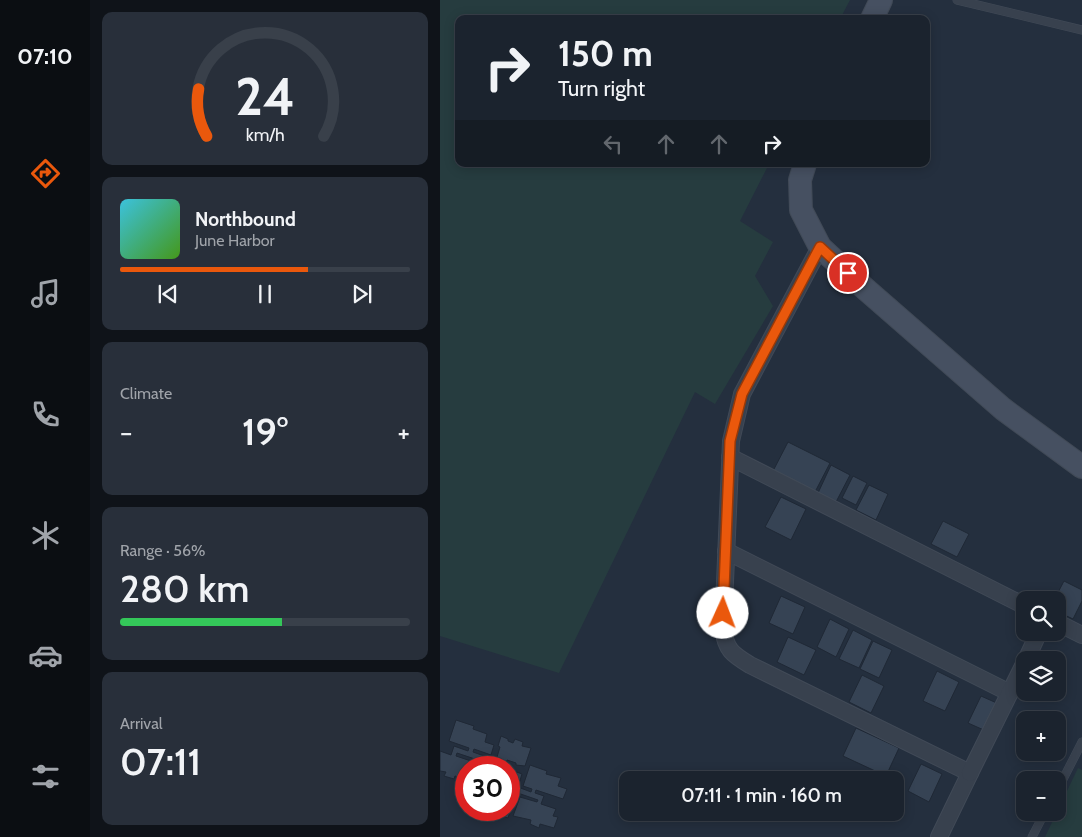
<!DOCTYPE html>
<meta charset="utf-8">
<style>
body{margin:0;font-family:Cabin,sans-serif;background:#282f3a;color:#f1f3f6;height:100vh;display:flex;flex-direction:column;font-size:19px;white-space:nowrap}
*{box-sizing:border-box;margin:0}
p{font-size:16px;color:#a0a4aa}
.icon{flex:none;width:28px;height:28px;fill:none;stroke:currentColor;stroke-width:2;stroke-linecap:round;stroke-linejoin:round}
.map{position:relative;flex:1;overflow:hidden}
.side{display:flex;flex-direction:column;gap:12px;padding:12px;background:#0f1319;width:350px}
.side>*{flex:none}
.banner{position:absolute;left:15px;top:15px;width:475px;height:152px;border-radius:10px;box-shadow:0 2px 12px #0003,0 0 0 1px #39404a;background:#1b232e;color:#f1f3f6;overflow:hidden}
.fabs{position:absolute;left:576px;top:591px;display:grid;gap:10px}
.fabs a{display:grid;place-items:center;width:50px;height:50px;border-radius:10px;background:#1b232e;box-shadow:0 2px 12px #0003,0 0 0 1px #39404a;font-size:25px}
.speed{position:absolute;left:15px;top:756px;display:flex;gap:10px;font-size:25px;font-weight:700;text-align:center}
.speed>*{display:grid;place-content:center;width:65px;height:65px;border-radius:50%;background:#1b232e;box-shadow:0 2px 12px #0003,0 0 0 1px #39404a;line-height:1}
.speed .limit{border:8px solid #d22;background:#fff;color:#111}
.pin{position:absolute;display:grid;place-items:center;width:42px;height:42px;color:#fff;margin:-21px;border:2px solid #fff;border-radius:50%;box-shadow:0 1px 5px #0007}
.me{position:absolute;width:55px;margin:-28px;rotate:2deg;stroke-linejoin:round;filter:drop-shadow(0 0 4px #0008)}
.turn{display:flex;align-items:center;gap:18px;height:105px;padding:0 20px;font-size:22px}
.turn .icon{width:65px;height:65px;stroke-width:2.5}
.turn b{display:block;font-size:35px;line-height:42px}
.lanes{display:flex;align-items:center;height:48px;padding:0 20px;background:#0003;justify-content:center;gap:25px;direction:ltr}
.lanes .off{opacity:.35}
.big{font-size:38px;font-weight:600;line-height:1.1}
.side .tile{flex:1;display:flex;flex-direction:column;justify-content:center;gap:8px;min-width:0;padding:0 18px;border-radius:10px;background:#282f3a}
.side .dial{align-items:center;gap:0}
.dial svg{height:130px;overflow:visible;fill:none;stroke:#39404a;stroke-width:7;stroke-linecap:round;text-anchor:middle}
.dial text{fill:#f1f3f6;stroke:none}
.song{display:flex;align-items:center;gap:15px}
.cover{width:60px;height:60px;border-radius:8px;background:linear-gradient(135deg,hsl(190 70% 55%),hsl(100 70% 35%))}
.played{height:5px;border-radius:2px;background:linear-gradient(90deg,#ea580c 65%,#39404a 65%)}
.keys{display:flex;justify-content:space-around;direction:ltr}
.heat{display:flex;justify-content:space-between;align-items:center;font-size:28px;direction:ltr}
.charge{height:8px;border-radius:4px;background:linear-gradient(90deg,#34c759 56%,#39404a 0)}
.trip{position:absolute;left:179px;top:771px;width:285px;height:50px;border-radius:10px;background:#1b232e;box-shadow:0 2px 12px #0003,0 0 0 1px #39404a;font-weight:600;line-height:50px;text-align:center}
main{display:flex;flex:1;min-height:0}
.dock{display:flex;flex-direction:column;width:90px;justify-content:space-around;align-items:center;background:#0b0e12;color:#a0a4aa}
.dock .icon{width:35px;height:35px}
.dock .active{color:#ea580c}
.dock b{font-size:22px;color:#f1f3f6}
.map>svg:first-child{display:block}
.green{fill:#263c3f}
.building{fill:#364354;stroke:#1f2835}
.lines{fill:none;stroke-linecap:round;stroke-linejoin:round}
.lane-casing{stroke:#414a57;stroke-width:9}
.street-casing{stroke:#414a57;stroke-width:18}
.secondary-casing{stroke:#414a57;stroke-width:24}
.lane{stroke:#38414e;stroke-width:8}
.street{stroke:#38414e;stroke-width:16}
.secondary{stroke:#465061;stroke-width:22}
.route-casing{stroke:#983908;stroke-width:12}
.route{stroke:#ea580c;stroke-width:9}
</style>
<main>
<nav class="dock">
<b>07:10</b>
<svg class="icon active" aria-label="directions" viewBox="0 0 24 24"><path d="M12 3l9 9-9 9-9-9zM9 14v-3h6M13 9l2 2-2 2"/></svg>
<svg class="icon" aria-label="music" viewBox="0 0 24 24"><path d="M9 18V5l10-2v13"/><circle cx="6" cy="18" r="3"/><circle cx="16" cy="16" r="3"/></svg>
<svg class="icon" aria-label="phone" viewBox="0 0 24 24"><path d="M5 4h4l2 5-3 2q2 4 5 5l2-3 5 2v4C11 20 4 13 5 4z"/></svg>
<svg class="icon" aria-label="climate" viewBox="0 0 24 24"><path d="M12 3v18M4 7l16 10M4 17L20 7"/></svg>
<svg class="icon" aria-label="car" viewBox="0 0 24 24"><path d="M5 17H2v-5l4-1 3-4h7l3 4 3 1v5h-3M9 17h6M6 11h13"/><circle cx="7" cy="17" r="2"/><circle cx="17" cy="17" r="2"/></svg>
<svg class="icon" aria-label="filters" viewBox="0 0 24 24"><path d="M4 7h16M4 17h16"/><circle cx="9" cy="7" r="2"/><circle cx="15" cy="17" r="2"/></svg>
</nav>
<section class="side">
<div class="tile dial"><svg viewBox="0 0 100 80">
<path d="M14 69A42 42 0 1 1 86 69"/>
<path d="M14 69A42 42 0 0 1 9 40" stroke="#ea580c"/>
<text x="50" y="56" font-size="32" font-weight="700">24</text>
<text x="50" y="72" font-size="11">km/h</text>
</svg></div>
<div class="tile">
<div class="song"><i class="cover"></i><div><b>Northbound</b><p>June Harbor</p></div></div>
<div class="played"></div>
<div class="keys"><svg class="icon" aria-label="previous" viewBox="0 0 24 24"><path d="M18 5L8 12l10 7zM5 5v14"/></svg><svg class="icon" aria-label="pause" viewBox="0 0 24 24"><path d="M8 5v14M16 5v14"/></svg><svg class="icon" aria-label="next" viewBox="0 0 24 24"><path d="M6 5l10 7-10 7zM19 5v14"/></svg></div>
</div>
<div class="tile"><p>Climate</p>
<div class="heat"><a>−</a><b class="big">19°</b><a>+</a></div>
</div>
<div class="tile"><p>Range · 56%</p><b class="big">280 km</b><div class="charge"></div></div>
<div class="tile"><p>Arrival</p><b class="big">07:11</b></div>
</section>
<div class="map">
<svg width="642" height="837" viewBox="0 0 642 837">
<rect width="100%" height="100%" fill="#242f3e"/>
<g class="green">
<polygon points="0,0 410,0 400,19 19,19 19,164 329,164 300,221 333,242 315,276 333,306 275,404 255,392 119,673 0,636"/>
<polygon points="638,768 642,770 642,837 605,837"/>
</g>
<g class="building">
<polygon points="348,442 390,463 375,492 333,471"/>
<polygon points="391,465 410,475 396,502 378,493"/>
<polygon points="413,476 427,483 416,505 402,498"/>
<polygon points="429,485 448,494 436,520 416,510"/>
<polygon points="341,497 366,509 351,540 325,527"/>
<polygon points="503,521 529,534 517,557 491,544"/>
<polygon points="624,581 642,590 642,601 633,619 618,612 618,600 614,600"/>
<polygon points="341,596 365,607 353,634 329,623"/>
<polygon points="390,619 409,629 396,657 377,647"/>
<polygon points="413,630 432,640 419,668 399,659"/>
<polygon points="348,637 376,650 364,675 337,662"/>
<polygon points="433,641 452,650 439,678 420,669"/>
<polygon points="497,671 519,682 505,711 483,701"/>
<polygon points="422,675 444,686 431,713 409,702"/>
<polygon points="541,696 559,704 546,731 528,723"/>
<polygon points="16,720 34,726 33,729 47,734 45,742 54,745 51,755 34,749 33,752 61,762 62,759 57,757 60,747 58,746 61,736 68,739 68,741 73,743 75,739 83,742 82,746 91,748 85,766 76,765 76,763 67,760 65,768 39,768 41,761 17,753 16,756 31,761 29,768 26,768 26,779 15,776 14,779 4,776 6,772 0,771 0,751 11,755 14,746 28,751 29,748 9,741"/>
<polygon points="416,728 459,748 446,776 403,756"/>
<polygon points="481,764 502,774 489,802 468,791"/>
<polygon points="90,765 107,771 106,774 121,778 118,786 127,789 123,799 96,790 95,793 104,796 101,804 116,809 113,816 118,817 114,828 100,824 99,828 90,824 91,820 73,816 80,797 97,802 98,800 69,790 69,769 82,774 78,787 91,792 92,789 83,786"/>
<polygon points="69,794 75,796 68,818 50,812 50,810 69,810"/>
</g>
<g class="lines">
<defs>
<g id="lane">
<polyline points="517,0 642,30"/>
<polyline points="618,789 642,742"/>
<polyline points="592,837 605,812"/>
</g>
<g id="street">
<path d="M380,247L302,394L291,441L283,629C286,650 292,654 310,665L530,773L499,837"/>
<polyline points="290,457 585,606"/>
<polyline points="286,551 570,693"/>
<polyline points="618,623 642,635"/>
<polyline points="586,660 599,632"/>
<polyline points="530,773 585,662"/>
</g>
<g id="secondary">
<polyline points="432,19 441,0"/>
<polyline points="365,164 360,180 361,210 380,247 422,286 563,409 642,467"/>
</g>
</defs>
<use href="#lane" class="lane-casing"/>
<use href="#street" class="street-casing"/>
<use href="#secondary" class="secondary-casing"/>
<use href="#lane" class="lane"/>
<use href="#street" class="street"/>
<use href="#secondary" class="secondary"/>
</g>
<g class="lines">
<defs>
<polyline id="route" points="283,613 290,441 302,394 380,247 408,273"/>
</defs>
<use href="#route" class="route-casing"/>
<use href="#route" class="route"/>
</g>
</svg>
<div class="fabs">
<a><svg class="icon" aria-label="search" viewBox="0 0 24 24"><circle cx="10" cy="10" r="6"/><path d="M15 15l6 6"/></svg></a>
<a><svg class="icon" aria-label="layers" viewBox="0 0 24 24"><path d="M12 4l9 5-9 5-9-5zM3 14l9 5 9-5"/></svg></a>
<a>+</a>
<a>−</a>
</div>
<div class="speed"><div class="limit">30</div></div>
<div class="pin" style="left:408px;top:273px;background:#d93025"><svg class="icon" aria-label="arrive" viewBox="0 0 24 24"><path d="M6 21V4h12l-3 4 3 4H6"/></svg></div>
<svg class="me" style="left:283px;top:613px" viewBox="-20 -20 40 40"><circle r="19" fill="#fff"/><path d="M0-13L10 11 0 6-10 11z" fill="#ea580c"/></svg>
<div class="trip">07:11 · 1 min · 160 m</div>
<div class="banner">
<div class="turn"><svg class="icon" aria-label="right" viewBox="0 0 24 24"><path d="M7 20v-9h11M14 6l5 5-5 5"/></svg><div><b>150 m</b>Turn right</div></div>
<div class="lanes"><svg class="icon off" aria-label="left" viewBox="0 0 24 24"><path d="M17 20v-9H6M10 6l-5 5 5 5"/></svg><svg class="icon off" aria-label="ahead" viewBox="0 0 24 24"><path d="M12 20V5M6 11l6-6 6 6"/></svg><svg class="icon off" aria-label="ahead" viewBox="0 0 24 24"><path d="M12 20V5M6 11l6-6 6 6"/></svg><svg class="icon" aria-label="right" viewBox="0 0 24 24"><path d="M7 20v-9h11M14 6l5 5-5 5"/></svg></div>
</div>
</div>
</main>
